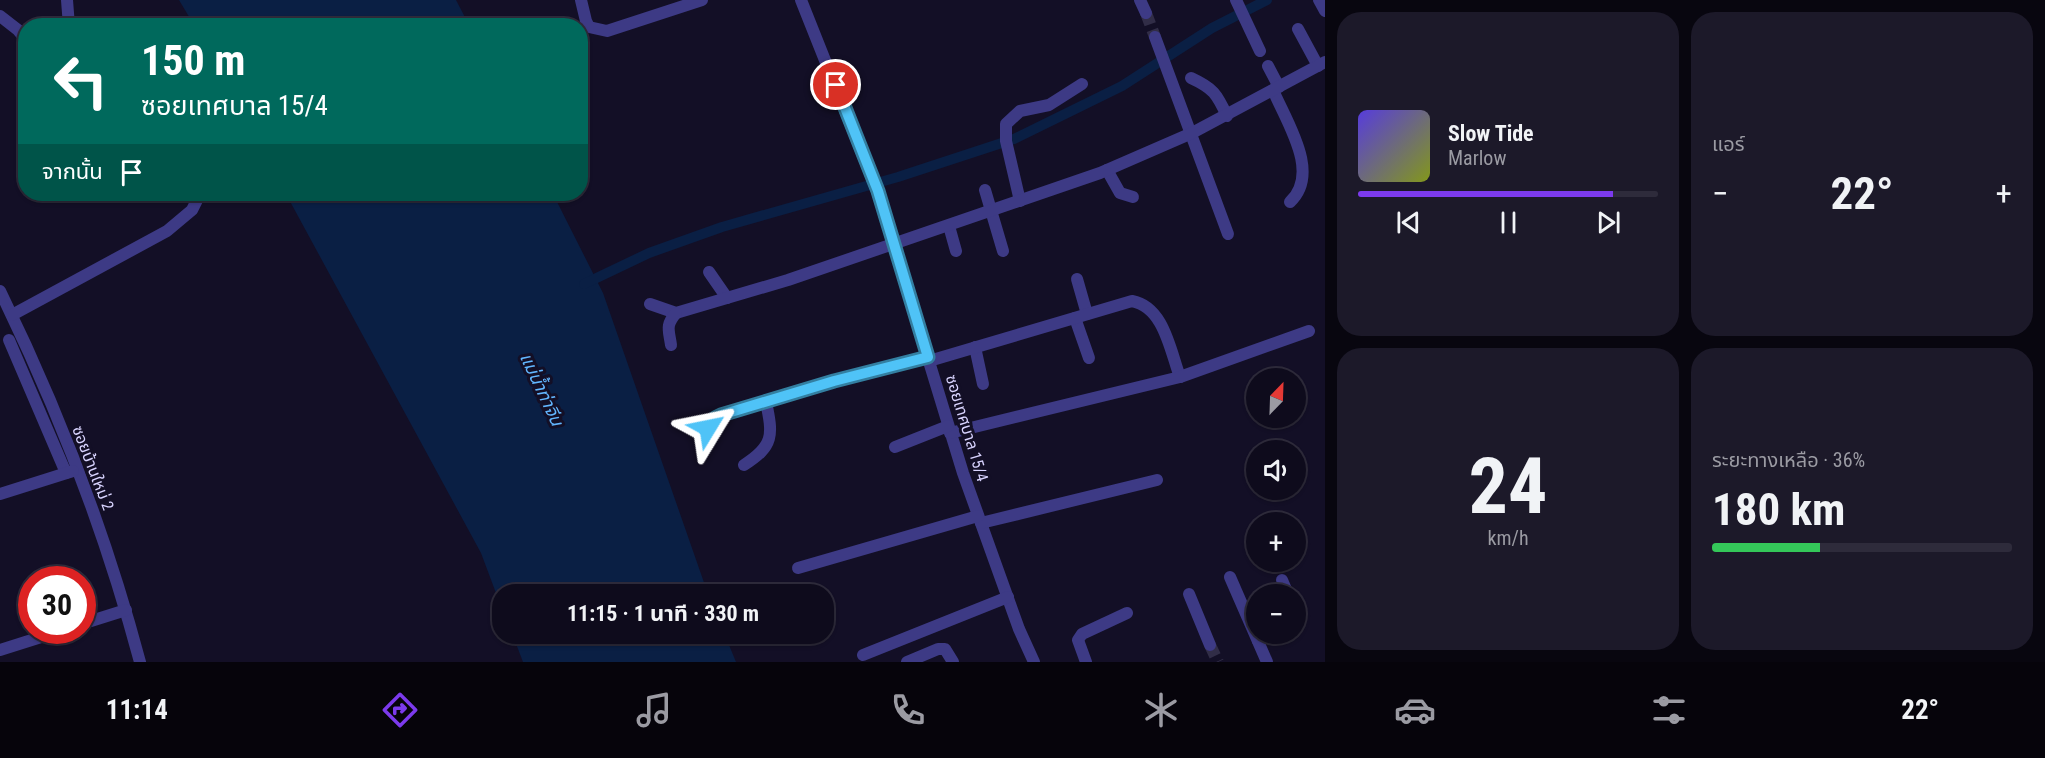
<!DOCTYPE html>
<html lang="th">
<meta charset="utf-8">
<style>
body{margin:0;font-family:"Roboto Condensed","Noto Sans Thai",sans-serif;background:#1c1929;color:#f1f3f6;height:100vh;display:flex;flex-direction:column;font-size:22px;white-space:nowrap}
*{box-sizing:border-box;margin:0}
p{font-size:20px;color:#9b9ba3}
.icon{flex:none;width:33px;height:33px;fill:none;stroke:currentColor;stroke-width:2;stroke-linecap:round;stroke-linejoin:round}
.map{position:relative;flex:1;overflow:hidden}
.details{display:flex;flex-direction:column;gap:12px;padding:12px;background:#08060f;width:720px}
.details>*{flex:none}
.top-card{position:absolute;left:18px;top:18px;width:570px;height:183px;border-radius:24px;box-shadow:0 2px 4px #0004,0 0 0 2px #2e2b3b;background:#00695c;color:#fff;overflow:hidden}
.needle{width:39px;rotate:23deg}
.controls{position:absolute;left:1246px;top:368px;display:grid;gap:12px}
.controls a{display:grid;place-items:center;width:60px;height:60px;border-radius:50%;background:#0e0b1c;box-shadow:0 2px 4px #0004,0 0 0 2px #2e2b3b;font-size:30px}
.speed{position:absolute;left:18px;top:566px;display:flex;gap:12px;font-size:30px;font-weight:700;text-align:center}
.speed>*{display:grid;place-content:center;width:78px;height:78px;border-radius:50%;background:#0e0b1c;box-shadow:0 2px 4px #0004,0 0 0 2px #2e2b3b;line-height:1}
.speed .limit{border:9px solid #d22;background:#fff;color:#111}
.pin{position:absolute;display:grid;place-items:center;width:51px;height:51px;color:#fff;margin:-26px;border:3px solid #fff;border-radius:50%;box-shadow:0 2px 6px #0007}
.me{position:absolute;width:66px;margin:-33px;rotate:55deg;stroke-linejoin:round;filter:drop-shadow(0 0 4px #0008)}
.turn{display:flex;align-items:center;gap:21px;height:126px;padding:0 24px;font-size:27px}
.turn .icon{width:78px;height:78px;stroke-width:2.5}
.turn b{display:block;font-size:42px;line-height:51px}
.then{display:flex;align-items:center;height:57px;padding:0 24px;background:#0003;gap:12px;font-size:22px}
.big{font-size:45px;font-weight:700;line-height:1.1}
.details .widget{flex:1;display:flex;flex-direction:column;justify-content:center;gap:9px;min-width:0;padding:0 21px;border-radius:24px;background:#1c1929}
.details .dial{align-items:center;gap:0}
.dial b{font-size:78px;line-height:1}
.song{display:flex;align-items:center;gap:18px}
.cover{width:72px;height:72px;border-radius:9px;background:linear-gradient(135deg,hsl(250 70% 55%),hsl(70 70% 35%))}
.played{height:6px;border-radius:3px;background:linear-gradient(90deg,#7c3aed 85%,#2e2b3b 85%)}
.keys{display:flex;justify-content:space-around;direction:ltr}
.heat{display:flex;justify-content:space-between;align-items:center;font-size:33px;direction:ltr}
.charge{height:9px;border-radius:4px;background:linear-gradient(90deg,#34c759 36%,#2e2b3b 0)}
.details .tiles{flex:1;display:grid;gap:12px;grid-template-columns:repeat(2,1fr)}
.trip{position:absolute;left:492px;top:584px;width:342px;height:60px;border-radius:24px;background:#0e0b1c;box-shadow:0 2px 4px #0004,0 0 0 2px #2e2b3b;font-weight:700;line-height:60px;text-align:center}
.menu{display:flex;height:96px;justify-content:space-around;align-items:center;background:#06040b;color:#9b9ba3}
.menu .icon{width:42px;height:42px}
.menu .selected{color:#7c3aed}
.menu b{font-size:27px;color:#f1f3f6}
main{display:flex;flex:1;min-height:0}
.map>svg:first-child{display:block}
.water{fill:#0a1f44}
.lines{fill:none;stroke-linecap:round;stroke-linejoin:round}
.canal{stroke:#0a1f44;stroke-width:10}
.minor-tunnel{stroke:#312d47;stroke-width:12;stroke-dasharray:12 6;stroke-linecap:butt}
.minor{stroke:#3d3a85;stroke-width:12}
.route-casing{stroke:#337fa1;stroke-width:15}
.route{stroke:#4fc3f7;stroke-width:10}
.labels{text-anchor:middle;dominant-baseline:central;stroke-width:6;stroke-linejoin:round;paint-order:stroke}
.street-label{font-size:16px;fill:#d9d4ff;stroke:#130f26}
.water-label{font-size:18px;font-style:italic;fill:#62b6ff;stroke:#130f26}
</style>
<main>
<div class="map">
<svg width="1325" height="662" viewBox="0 0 1325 662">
<rect width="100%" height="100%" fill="#130f26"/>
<g class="water">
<polygon points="179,0 456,0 469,25 194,25"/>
<polygon points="286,194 553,194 603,293 708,594 502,594 502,609 481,553"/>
<polygon points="512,633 724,633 736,662 523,662"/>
</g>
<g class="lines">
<polyline class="canal" points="584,284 649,253 722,227 898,177 1014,139 1122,86 1212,28 1267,0"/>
<g class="minor-tunnel">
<polyline points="1146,13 1155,37"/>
<polyline points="1210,645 1218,662"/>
</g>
<g class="minor">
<polyline points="67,0 69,26"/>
<polyline points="581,0 586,21 589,27 607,31 702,0"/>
<polyline points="801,0 877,191 963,473 1019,629 1034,662"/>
<polyline points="1140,0 1146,13"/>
<polyline points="1236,0 1260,51"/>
<polyline points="1319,0 1325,11"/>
<polyline points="0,16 18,30 26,40"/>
<polyline points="1298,29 1318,66"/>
<polyline points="1155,37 1228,234"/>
<polyline points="1268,66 1279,87"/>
<path d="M1191,78C1213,88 1217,94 1227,116"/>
<path d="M1273,90C1287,123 1321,173 1290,202"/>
<polyline points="1107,170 1120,193 1133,197"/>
<polyline points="985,190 1003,251"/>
<polyline points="1020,201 1006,141 1006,124 1020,111 1049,105 1082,84"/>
<polyline points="949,226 956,251"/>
<polyline points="709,272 727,298"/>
<polyline points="1077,279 1087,314"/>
<path d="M0,291C58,409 106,535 140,662"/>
<polyline points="650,304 676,313 788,280 1100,173 1192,133 1325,62"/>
<polyline points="12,315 167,231 192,210 200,194"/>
<polyline points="1075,318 1089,358"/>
<polyline points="9,340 66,473"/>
<path d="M671,345C669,330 665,326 676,313"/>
<polyline points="975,347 983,384"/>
<path d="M929,361L1132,301C1164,307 1170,350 1180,377"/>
<polyline points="708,428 715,418 721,415 834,381 928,357"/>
<polyline points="950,433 1180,377 1309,331"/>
<polyline points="895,447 948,426"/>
<path d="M744,465C774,446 773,435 766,402"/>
<polyline points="0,494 73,471"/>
<polyline points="981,523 1157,480"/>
<polyline points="798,568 978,516"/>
<polyline points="1230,577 1267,662"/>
<polyline points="1282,580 1288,594"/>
<polyline points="1189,594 1210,645"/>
<polyline points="1296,610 1296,619"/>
<polyline points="91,621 126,610"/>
<polyline points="1258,641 1275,633"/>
<polyline points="0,650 57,632"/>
<polyline points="863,655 1008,597"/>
<polyline points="907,662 938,649 945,649 953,662"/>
<polyline points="1086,662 1078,640 1082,634 1127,613"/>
</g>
</g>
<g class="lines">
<defs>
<polyline id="route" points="708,428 715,418 721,415 834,381 928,357 878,191 836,85"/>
</defs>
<use href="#route" class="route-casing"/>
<use href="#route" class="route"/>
</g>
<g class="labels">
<g class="street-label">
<text transform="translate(967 428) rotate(73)">ซอยเทศบาล 15/4</text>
<text transform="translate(93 468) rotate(69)">ซอยบ้านใหม่ 2</text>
</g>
<g class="water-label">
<text transform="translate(542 389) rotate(65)">แม่น้ำท่าจีน</text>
</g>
</g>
</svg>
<div class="controls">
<a><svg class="needle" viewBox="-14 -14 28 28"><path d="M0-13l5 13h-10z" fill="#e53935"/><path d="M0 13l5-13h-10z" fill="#9b9ba3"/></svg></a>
<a><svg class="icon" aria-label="sound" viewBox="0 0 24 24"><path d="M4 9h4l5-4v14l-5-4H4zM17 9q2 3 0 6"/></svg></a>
<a>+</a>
<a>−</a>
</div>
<div class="speed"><div class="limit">30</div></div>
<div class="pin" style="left:836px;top:85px;background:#d93025"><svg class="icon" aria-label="arrive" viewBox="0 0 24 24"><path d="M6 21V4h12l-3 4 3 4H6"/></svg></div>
<svg class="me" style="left:708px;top:428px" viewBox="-20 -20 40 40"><path d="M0-17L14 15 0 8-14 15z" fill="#4fc3f7" stroke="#fff" stroke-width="4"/></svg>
<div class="trip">11:15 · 1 นาที · 330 m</div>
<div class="top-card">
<div class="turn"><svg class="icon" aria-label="left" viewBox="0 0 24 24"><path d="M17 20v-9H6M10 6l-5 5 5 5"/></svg><div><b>150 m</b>ซอยเทศบาล 15/4</div></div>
<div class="then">จากนั้น<svg class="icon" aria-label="arrive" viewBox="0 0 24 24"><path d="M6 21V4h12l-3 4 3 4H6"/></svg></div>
</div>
</div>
<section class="details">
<div class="tiles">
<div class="widget">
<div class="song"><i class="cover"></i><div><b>Slow Tide</b><p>Marlow</p></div></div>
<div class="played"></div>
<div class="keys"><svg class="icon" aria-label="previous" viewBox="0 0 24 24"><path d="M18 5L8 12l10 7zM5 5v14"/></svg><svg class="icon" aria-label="pause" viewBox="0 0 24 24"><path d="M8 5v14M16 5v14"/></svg><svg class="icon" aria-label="next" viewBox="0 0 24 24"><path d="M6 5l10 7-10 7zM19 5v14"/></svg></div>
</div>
<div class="widget"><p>แอร์</p>
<div class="heat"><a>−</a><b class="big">22°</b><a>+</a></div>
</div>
<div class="widget dial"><b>24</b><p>km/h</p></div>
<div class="widget"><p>ระยะทางเหลือ · 36%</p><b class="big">180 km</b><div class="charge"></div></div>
</div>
</section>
</main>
<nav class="menu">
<b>11:14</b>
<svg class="icon selected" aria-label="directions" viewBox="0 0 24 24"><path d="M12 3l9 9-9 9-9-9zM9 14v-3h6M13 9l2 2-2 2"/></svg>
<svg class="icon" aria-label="music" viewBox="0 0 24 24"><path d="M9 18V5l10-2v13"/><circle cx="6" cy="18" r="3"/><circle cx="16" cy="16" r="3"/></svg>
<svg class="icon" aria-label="phone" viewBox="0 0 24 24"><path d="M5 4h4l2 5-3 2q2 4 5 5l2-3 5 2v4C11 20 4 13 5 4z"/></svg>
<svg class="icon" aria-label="climate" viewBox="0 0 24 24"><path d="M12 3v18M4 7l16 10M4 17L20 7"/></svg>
<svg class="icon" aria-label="car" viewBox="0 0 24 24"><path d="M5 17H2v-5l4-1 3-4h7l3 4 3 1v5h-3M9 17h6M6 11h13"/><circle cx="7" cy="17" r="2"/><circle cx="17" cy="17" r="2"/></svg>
<svg class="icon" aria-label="filters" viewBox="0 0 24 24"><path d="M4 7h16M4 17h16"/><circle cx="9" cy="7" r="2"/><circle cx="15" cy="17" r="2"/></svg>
<b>22°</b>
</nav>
